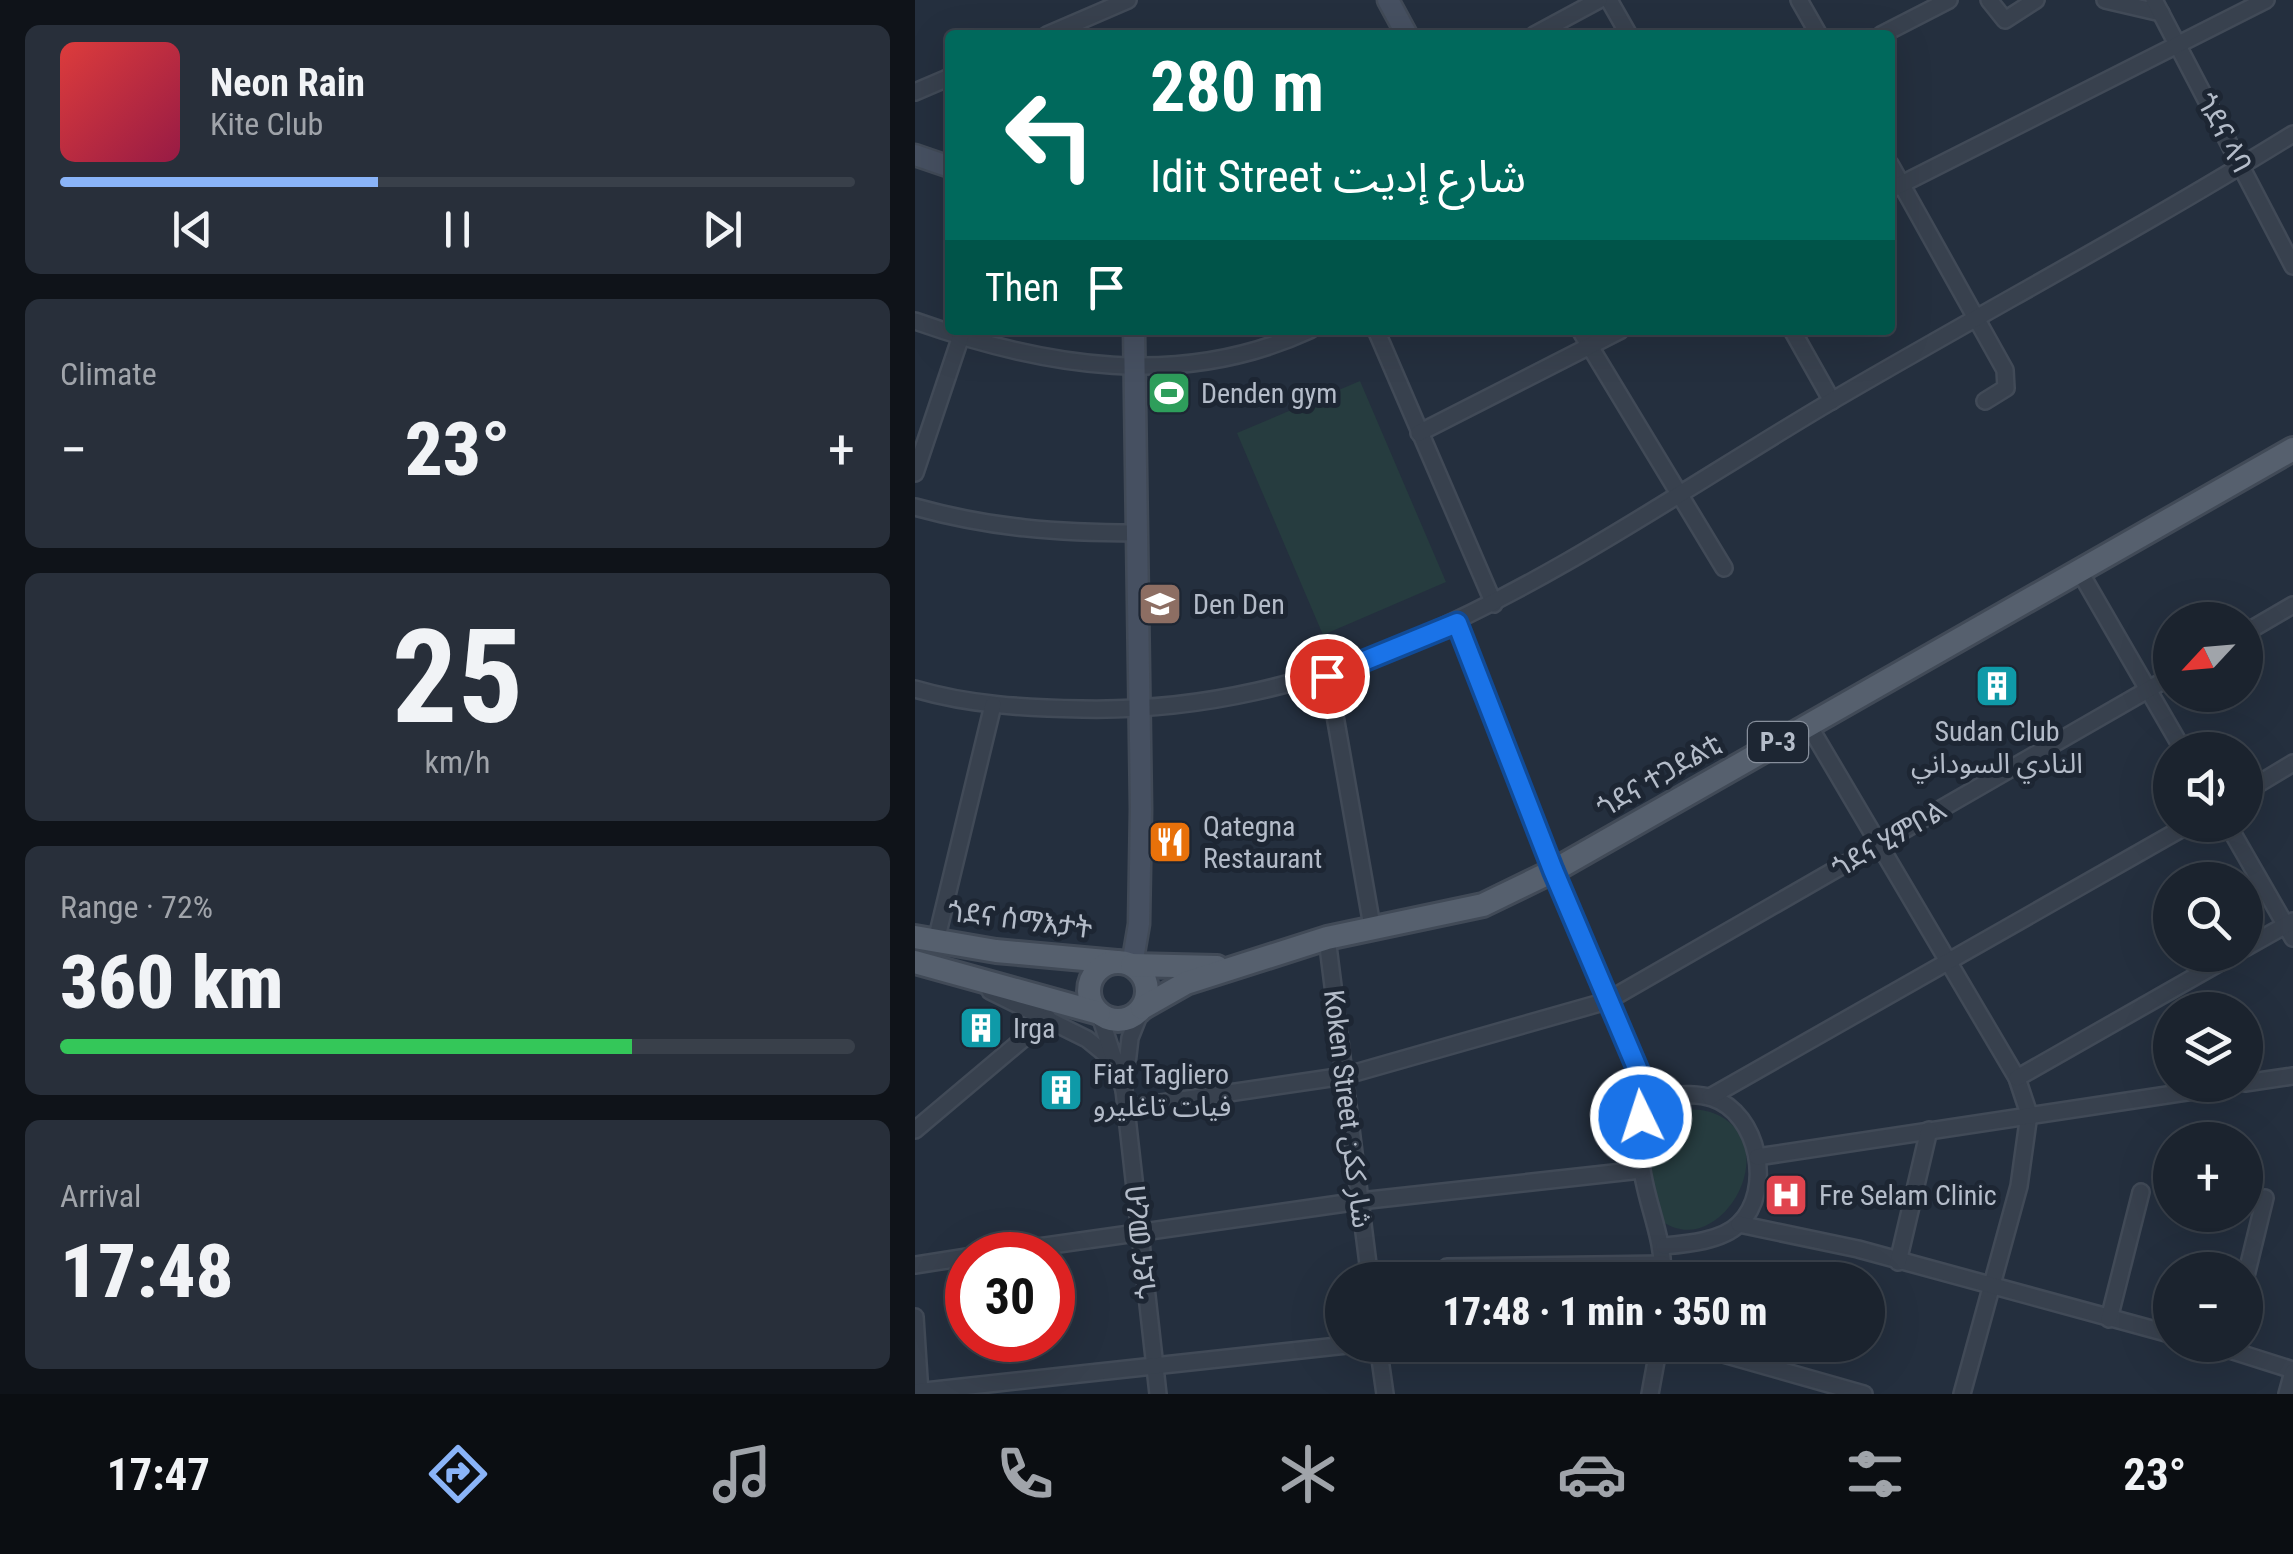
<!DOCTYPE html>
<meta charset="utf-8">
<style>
body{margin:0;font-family:"Roboto Condensed","Noto Sans Arabic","Noto Sans Ethiopic",sans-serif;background:#282f3a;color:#f1f3f6;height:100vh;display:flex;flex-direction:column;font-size:38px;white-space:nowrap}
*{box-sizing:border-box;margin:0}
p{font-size:32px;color:#a0a4aa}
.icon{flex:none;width:55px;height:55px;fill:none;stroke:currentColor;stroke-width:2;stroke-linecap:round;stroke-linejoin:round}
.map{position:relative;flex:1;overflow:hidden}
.side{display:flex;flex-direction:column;gap:25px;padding:25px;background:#0f1319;width:915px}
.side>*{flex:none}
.hud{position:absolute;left:30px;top:30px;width:950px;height:305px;border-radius:10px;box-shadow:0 10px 40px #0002,0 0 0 2px #39404a;background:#00695c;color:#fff;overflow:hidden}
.needle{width:65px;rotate:244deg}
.fabs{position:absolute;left:1238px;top:602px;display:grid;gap:20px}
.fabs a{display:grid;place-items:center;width:110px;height:110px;border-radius:50%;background:#1b232e;box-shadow:0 10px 40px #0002,0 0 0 2px #39404a;font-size:50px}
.speed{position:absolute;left:30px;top:1232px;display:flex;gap:20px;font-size:50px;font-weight:700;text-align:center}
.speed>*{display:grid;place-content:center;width:130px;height:130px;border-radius:50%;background:#1b232e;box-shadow:0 10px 40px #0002,0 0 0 2px #39404a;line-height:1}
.speed .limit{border:15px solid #d22;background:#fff;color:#111}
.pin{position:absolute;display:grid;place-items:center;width:85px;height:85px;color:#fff;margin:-42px;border:5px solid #fff;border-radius:50%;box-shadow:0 2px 10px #0007}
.me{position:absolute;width:110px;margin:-55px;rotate:356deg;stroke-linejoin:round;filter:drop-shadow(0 0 8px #0008)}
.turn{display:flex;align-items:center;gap:35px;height:210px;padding:0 40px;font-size:45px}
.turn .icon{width:130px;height:130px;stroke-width:2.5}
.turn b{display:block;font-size:70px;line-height:85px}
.then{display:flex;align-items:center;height:95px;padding:0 40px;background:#0003;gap:20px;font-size:38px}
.big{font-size:75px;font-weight:800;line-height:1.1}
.side .card{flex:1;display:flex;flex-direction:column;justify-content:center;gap:15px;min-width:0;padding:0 35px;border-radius:15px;background:#282f3a}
.side .dial{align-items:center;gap:0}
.dial b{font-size:130px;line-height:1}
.song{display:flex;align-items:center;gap:30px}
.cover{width:120px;height:120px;border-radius:15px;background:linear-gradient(135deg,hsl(0 70% 55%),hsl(340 70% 35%))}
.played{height:10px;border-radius:5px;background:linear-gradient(90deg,#8ab4f8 40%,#39404a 40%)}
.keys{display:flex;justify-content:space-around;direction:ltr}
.heat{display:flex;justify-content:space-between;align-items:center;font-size:55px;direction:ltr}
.charge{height:15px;border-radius:8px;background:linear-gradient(90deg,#34c759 72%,#39404a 0)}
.trip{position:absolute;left:410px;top:1262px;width:560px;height:100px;border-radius:50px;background:#1b232e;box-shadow:0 10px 40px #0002,0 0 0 2px #39404a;font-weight:800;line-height:100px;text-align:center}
.tab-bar{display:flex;height:160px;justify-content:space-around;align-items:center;background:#0b0e12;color:#a0a4aa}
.tab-bar .icon{width:70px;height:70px}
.tab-bar .active{color:#8ab4f8}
.tab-bar b{font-size:45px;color:#f1f3f6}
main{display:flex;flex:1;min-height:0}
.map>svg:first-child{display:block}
.green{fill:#263c3f}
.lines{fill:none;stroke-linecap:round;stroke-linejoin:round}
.street-casing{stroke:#414a57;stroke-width:20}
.secondary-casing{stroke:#414a57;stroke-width:25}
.primary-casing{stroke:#414a57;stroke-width:28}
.street{stroke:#38414e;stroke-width:15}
.secondary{stroke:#465061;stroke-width:20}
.primary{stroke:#56606e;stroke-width:22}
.route-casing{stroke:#114b97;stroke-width:25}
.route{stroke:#1a73e8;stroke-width:18}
.labels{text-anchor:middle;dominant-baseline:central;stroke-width:10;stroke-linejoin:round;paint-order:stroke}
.shield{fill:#1d2633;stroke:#878f9c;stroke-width:2.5}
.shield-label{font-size:25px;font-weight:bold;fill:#b4bcc9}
.street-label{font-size:28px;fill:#b4bcc9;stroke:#1d2633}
.poi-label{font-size:28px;fill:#b4bcc9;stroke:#1d2633;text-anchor:start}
</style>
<main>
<section class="side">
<div class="card">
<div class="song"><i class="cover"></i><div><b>Neon Rain</b><p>Kite Club</p></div></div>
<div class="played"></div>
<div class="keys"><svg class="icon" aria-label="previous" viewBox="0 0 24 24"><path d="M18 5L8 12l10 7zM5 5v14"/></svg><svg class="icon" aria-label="pause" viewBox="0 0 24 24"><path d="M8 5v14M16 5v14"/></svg><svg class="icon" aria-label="next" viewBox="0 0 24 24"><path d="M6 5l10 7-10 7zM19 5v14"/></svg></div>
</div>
<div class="card"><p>Climate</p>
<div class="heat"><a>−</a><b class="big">23°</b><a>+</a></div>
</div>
<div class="card dial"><b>25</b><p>km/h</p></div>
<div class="card"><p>Range · 72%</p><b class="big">360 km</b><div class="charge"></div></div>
<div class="card"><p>Arrival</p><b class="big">17:48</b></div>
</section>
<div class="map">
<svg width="1378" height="1394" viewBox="0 0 1378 1394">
<rect width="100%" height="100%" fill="#242f3e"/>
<g class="green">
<polygon points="445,381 531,582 408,635 322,433"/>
<path d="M744,1110C761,1110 783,1107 798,1113C874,1142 805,1263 747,1221C742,1197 723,1126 744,1110Z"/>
</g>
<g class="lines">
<defs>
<g id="street">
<polyline points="694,0 714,35"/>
<polyline points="884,0 904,35"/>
<polyline points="1074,0 1090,20 1121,0"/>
<polyline points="1190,0 1246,13"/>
<polyline points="1239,0 1378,266"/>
<polyline points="132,35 213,0"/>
<polyline points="619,35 684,0"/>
<polyline points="966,35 1034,0"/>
<polyline points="0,92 35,77"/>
<polyline points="975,164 1090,370 1091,388 1070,401"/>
<polyline points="975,190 1351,0"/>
<path d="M0,321C130,367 265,390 395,330"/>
<polyline points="461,330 579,604"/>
<polyline points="665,330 809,568"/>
<polyline points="877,330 917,401"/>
<polyline points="504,433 706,330"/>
<polyline points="0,473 48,330"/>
<path d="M0,507C75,528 144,533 222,533"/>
<polyline points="1165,572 1268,750"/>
<path d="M541,623L638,871L735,1096C706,1172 750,1214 748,1280"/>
<polyline points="1330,633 1378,605"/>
<polyline points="413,676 457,926"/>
<path d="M0,689C54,705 111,708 167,709C461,715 679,541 920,399C1072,310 1228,227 1378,134"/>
<polyline points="893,724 1102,1078 1114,1114 1104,1186 1047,1394"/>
<polyline points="1330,792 1378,763"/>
<polyline points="1313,825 1378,938"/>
<polyline points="412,938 455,1280"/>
<polyline points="21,941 78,705"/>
<polyline points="1330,948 1378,921"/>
<polyline points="75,991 172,1039 199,1061"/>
<polyline points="184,1013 209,1090 215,1038 227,1008"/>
<polyline points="1102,1078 1318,955"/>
<polyline points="1330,1083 1378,1076"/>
<polyline points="209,1090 243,1394"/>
<path d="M735,1096C754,1096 779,1092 797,1098C844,1113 859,1191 824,1224C807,1241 771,1244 749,1246"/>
<polyline points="795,1097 1273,825"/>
<polyline points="212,1108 429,1076 692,1001 1255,677"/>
<polyline points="0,1130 133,1018"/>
<polyline points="842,1157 1318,1085"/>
<polyline points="824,1224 943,1249 1255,1334"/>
<polyline points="67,1255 445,1201 726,1170"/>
<polyline points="983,1262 1014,1130"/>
<polyline points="0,1265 52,1257"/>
<polyline points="532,1267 748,1264"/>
<polyline points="1330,1280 1350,1198"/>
<polyline points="0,1317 5,1394"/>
<polyline points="1194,1319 1226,1192"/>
<polyline points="463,1345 470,1394"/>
<polyline points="776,1345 949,1394"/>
<polyline points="1299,1345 1378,1370"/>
<polyline points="0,1392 432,1345"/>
<polyline points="735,1394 744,1345"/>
<polyline points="1372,1394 1378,1372"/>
</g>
<g id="secondary">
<polyline points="473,0 492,35"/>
<polyline points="0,155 35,167"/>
<polyline points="217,965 224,924 226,809 219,330"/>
</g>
<g id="primary">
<polyline points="0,937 81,951 202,962"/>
<circle cx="203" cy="991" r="29"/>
<polyline points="0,962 184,1013"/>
<polyline points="217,965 302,967"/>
<polyline points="227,1008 271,983 412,938 568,905 638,871 1378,449"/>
</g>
</defs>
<use href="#street" class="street-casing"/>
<use href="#secondary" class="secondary-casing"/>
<use href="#primary" class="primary-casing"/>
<use href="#street" class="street"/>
<use href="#secondary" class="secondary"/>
<use href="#primary" class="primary"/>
</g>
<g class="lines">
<defs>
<polyline id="route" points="412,676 542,623 638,870 734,1096 726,1117"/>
</defs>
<use href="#route" class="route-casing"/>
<use href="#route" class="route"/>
</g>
<defs>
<symbol id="stadium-square" viewBox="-11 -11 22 22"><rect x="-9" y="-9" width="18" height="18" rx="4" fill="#2e9e5b" stroke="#1d2633"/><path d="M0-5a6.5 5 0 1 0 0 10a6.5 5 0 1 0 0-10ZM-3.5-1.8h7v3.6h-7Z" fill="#fff"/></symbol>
<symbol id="school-square" viewBox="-11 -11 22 22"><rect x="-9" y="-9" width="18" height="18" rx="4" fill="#8d6e63" stroke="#1d2633"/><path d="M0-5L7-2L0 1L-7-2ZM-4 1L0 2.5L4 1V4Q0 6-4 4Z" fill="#fff"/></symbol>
<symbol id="building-square" viewBox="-11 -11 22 22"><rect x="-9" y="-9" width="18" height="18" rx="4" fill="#0f9aa8" stroke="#1d2633"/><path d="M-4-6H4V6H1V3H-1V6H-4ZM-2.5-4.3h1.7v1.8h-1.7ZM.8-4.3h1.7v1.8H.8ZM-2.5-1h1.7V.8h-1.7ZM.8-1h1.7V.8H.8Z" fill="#fff"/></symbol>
<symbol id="restaurant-square" viewBox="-11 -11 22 22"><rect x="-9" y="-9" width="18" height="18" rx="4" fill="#e8710a" stroke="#1d2633"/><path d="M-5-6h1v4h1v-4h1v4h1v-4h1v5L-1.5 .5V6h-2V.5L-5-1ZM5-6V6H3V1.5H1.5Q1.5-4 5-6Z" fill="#fff"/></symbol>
<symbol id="hospital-square" viewBox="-11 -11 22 22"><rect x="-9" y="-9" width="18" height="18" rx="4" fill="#e0444e" stroke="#1d2633"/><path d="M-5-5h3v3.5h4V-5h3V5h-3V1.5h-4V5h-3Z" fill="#fff"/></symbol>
</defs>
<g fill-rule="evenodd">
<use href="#stadium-square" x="229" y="368" width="50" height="50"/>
<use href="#school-square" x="220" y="579" width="50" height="50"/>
<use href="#building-square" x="1057" y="661" width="50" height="50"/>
<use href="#restaurant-square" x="230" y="817" width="50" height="50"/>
<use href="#building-square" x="41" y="1003" width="50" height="50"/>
<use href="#building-square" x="121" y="1065" width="50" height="50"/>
<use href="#hospital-square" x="846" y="1170" width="50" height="50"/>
</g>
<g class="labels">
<rect class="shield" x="833" y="722" width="60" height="40" rx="8"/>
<g class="shield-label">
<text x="863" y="742">P-3</text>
</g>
<g class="street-label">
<text transform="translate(1309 133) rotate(62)">ጎደና ላባ</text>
<text transform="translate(744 776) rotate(-30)">ጎደና ተጋደልቲ</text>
<text transform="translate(974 839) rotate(-30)">ጎደና ሂምቦል</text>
<text transform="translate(105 920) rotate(7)">ጎደና ሰማእታት</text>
<text transform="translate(433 1109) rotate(83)">Koken Street شار ككن</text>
<text transform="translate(226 1242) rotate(-96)">ጎደና መረብ</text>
</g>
<g class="poi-label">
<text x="286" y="393">Denden gym</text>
<text x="278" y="604">Den Den</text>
<text x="1082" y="731" text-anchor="middle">Sudan Club<tspan x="1082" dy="32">النادي السوداني</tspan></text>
<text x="288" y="826">Qategna<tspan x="288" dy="32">Restaurant</tspan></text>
<text x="98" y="1028">Irga</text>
<text x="178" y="1074">Fiat Tagliero<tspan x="178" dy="32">فيات تاغليرو</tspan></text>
<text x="904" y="1195">Fre Selam Clinic</text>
</g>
</g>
</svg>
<div class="fabs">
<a><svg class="needle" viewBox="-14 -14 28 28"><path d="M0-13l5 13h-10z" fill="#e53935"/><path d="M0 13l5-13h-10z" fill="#a0a4aa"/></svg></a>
<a><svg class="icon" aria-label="sound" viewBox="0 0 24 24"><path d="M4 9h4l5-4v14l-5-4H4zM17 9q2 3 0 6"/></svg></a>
<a><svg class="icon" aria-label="search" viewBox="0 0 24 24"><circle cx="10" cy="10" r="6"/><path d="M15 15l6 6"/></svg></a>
<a><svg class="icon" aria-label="layers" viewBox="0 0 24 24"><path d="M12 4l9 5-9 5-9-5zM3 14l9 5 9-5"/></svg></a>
<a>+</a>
<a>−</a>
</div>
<div class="speed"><div class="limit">30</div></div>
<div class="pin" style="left:412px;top:676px;background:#d93025"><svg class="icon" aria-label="arrive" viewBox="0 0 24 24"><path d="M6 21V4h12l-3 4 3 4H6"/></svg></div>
<svg class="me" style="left:726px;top:1117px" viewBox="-20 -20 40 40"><circle r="17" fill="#1a73e8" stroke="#fff" stroke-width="3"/><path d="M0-11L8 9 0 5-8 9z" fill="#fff"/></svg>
<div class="trip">17:48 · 1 min · 350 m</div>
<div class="hud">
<div class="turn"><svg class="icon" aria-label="left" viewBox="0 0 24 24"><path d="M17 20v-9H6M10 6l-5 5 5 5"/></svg><div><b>280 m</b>Idit Street شارع إديت</div></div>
<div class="then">Then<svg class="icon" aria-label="arrive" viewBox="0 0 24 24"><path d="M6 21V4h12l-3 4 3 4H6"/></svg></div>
</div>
</div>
</main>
<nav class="tab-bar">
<b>17:47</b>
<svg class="icon active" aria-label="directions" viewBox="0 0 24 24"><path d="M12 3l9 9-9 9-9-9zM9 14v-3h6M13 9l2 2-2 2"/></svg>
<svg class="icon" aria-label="music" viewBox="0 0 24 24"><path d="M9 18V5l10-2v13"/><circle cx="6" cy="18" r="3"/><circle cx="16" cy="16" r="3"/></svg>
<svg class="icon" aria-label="phone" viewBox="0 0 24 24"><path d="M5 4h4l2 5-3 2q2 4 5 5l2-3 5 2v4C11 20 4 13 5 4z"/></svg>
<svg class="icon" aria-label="climate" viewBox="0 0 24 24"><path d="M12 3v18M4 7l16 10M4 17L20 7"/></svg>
<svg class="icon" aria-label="car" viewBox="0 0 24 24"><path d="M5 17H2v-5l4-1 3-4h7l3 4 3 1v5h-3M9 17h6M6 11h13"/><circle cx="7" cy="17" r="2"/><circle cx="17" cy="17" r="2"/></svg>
<svg class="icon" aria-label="filters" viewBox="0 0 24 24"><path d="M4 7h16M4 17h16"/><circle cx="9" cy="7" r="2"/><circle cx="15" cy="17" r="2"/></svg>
<b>23°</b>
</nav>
